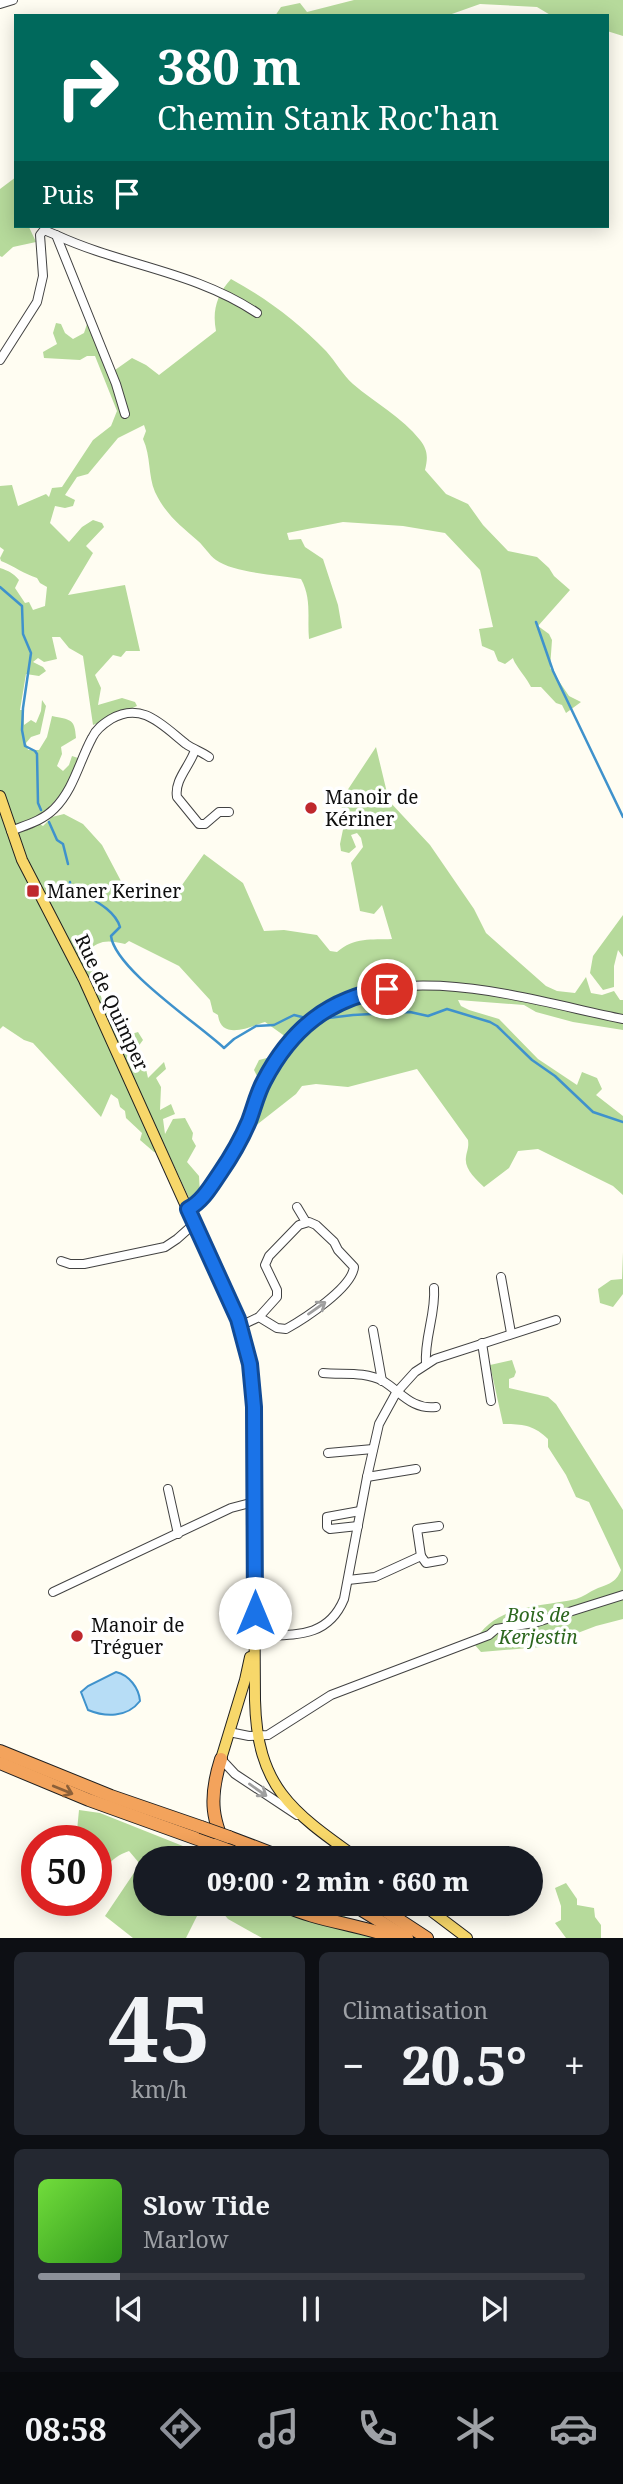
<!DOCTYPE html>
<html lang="fr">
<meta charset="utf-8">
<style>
body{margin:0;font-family:"Noto Serif",serif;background:#242831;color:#f1f3f6;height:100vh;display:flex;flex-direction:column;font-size:26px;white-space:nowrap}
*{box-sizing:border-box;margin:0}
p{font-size:23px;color:#9ea1a6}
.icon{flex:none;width:38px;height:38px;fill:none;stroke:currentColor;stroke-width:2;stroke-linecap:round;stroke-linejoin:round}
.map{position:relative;height:1938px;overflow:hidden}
.details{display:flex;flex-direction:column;gap:14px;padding:14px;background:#0d0f14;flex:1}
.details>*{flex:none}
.top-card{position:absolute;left:14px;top:14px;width:595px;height:214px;border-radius:0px;box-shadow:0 4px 18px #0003;background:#00695c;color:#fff;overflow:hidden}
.speed{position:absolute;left:21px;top:1825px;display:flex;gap:14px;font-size:35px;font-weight:700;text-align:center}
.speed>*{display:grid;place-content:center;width:91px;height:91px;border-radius:50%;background:#171b24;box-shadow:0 4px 18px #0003;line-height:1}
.speed .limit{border:10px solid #d22;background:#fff;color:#111}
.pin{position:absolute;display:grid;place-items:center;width:60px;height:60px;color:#fff;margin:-30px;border:4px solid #fff;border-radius:50%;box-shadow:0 2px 7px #0007}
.me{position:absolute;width:77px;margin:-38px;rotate:0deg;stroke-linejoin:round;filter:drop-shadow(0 0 5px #0008)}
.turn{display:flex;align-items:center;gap:24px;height:147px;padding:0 28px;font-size:32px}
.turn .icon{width:91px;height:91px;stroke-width:2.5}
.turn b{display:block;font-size:49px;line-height:60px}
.then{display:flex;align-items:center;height:66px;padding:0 28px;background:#0003;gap:14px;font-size:26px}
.big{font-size:52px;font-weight:800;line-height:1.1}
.details .tile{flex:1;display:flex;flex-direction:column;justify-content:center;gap:10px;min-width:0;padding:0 24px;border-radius:10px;background:#242831}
.details .dial{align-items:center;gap:0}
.dial b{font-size:91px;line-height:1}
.song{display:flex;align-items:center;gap:21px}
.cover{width:84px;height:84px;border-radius:10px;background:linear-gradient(135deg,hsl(100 70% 55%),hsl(110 70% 35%))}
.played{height:7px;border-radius:4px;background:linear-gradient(90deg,#8c9099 15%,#363941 15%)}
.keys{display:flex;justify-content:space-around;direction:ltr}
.heat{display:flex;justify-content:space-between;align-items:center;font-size:38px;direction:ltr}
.details .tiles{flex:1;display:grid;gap:14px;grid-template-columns:1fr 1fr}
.tile:last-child{grid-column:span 2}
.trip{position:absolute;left:133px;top:1846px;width:410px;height:70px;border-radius:35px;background:#171b24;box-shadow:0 4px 18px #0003;font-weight:800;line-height:70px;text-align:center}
.menu{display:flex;height:112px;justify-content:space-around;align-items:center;background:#090b0e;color:#9ea1a6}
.menu .icon{width:49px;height:49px}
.menu .selected{color:#8c9099}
.menu b{font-size:32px;color:#f1f3f6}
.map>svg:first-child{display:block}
.forest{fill:#b6da9b}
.water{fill:#b7ddf6;stroke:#3f92cc;stroke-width:2}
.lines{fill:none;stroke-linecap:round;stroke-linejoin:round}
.stream{stroke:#3f92cc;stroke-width:2.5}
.minor-casing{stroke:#424242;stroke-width:10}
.major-casing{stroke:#202020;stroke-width:12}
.highway-casing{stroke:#202020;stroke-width:14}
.minor{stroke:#fff;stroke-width:8}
.major{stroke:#f7d76a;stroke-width:10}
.highway{stroke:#f3a35c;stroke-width:12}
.highway-bridge-casing{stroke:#202020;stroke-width:14;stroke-linecap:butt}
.highway-bridge{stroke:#f3a35c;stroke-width:12}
.oneway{stroke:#9f9f9f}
.oneway2{stroke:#8c6039}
.route-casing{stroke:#114b97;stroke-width:18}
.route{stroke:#1a73e8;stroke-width:12}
.poi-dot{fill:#bf282d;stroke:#fff;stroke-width:2.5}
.labels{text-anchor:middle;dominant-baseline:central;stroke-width:7;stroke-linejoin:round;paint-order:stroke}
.poi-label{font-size:19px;fill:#0f0f0f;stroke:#fff;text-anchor:start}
.street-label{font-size:19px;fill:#0f0f0f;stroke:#fff}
.park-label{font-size:19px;font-style:italic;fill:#2d671f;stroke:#fff}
</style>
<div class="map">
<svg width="623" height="1938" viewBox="0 0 623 1938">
<rect width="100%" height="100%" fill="#fffdf2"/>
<g class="forest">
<polygon points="354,0 623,0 623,36 607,31 607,16 552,16 537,7 480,4 449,15 435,16 275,16 281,7 300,3 307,12"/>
<polygon points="16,177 16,226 31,226 29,227 36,242 13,247 2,257 0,256 0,189"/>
<path d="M231,279C266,298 298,322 326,351C335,361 343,375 353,384C375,403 402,417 420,440C428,450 428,458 425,470L446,494L468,504L483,525L508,551L537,557L549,568L554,576L570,590L538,626L549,634L552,640L550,668L569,696L581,702L566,713L562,705L556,703L541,687H531C527,678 514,664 513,658L505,664L498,661L494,651L482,646L479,629L493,627L480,570L445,533L403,526L343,522L287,533L289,540L301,539L305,547L323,559L338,605L342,628L309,639C307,617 312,599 301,579C279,575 234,573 216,560C209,555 204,546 198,541C180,525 166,515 155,492C148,476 151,456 143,439L146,431L144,425L118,438L88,474L77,477L65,495L75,500L73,506L65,508L55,506L50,523L69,542L82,527L93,520L102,523L104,527L86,546L93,553L68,595L125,585L140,651H126L121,657L113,655L95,675L101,688L98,705L122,698L135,702L137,706L93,725L83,656L69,648L60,637H52L57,659L44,662L38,658L33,662L43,667L46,671L39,676L26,674L20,710H24V725L31,720L36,723L41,711L42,700L46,706L40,734L31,737L26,743L28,750H39L47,737L52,716C70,720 75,718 76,738L61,747L62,754L57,766L63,771L69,765L72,756L78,758C77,785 50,801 38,823L43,826L52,817L64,814L83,824L102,845L122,883L133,890L166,888L182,885L204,854L243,883L264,931L284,930L317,935L330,951L337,952C354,937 372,940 392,939L382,905L374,914L360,911L351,863L363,847L361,838L357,833L351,835L356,847L349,853L341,851L340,844L346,815L339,803L376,747L389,801L430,845L474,909L486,933L546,986L557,991L575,993L586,977L591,993L602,995L614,991L620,1000H623V1030L573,1022L536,1012L524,1005L458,1000L461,1006L469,1010L499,1019L538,1059L577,1085L582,1072L597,1078L602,1089L596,1095L623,1116V1195L613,1186L538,1149L518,1151L509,1168L484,1187C476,1179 464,1169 466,1157C467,1150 469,1148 468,1140L417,1069L348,1087L316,1084L302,1086L296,1094L254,1127L251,1123L266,1084L258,1078L254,1070L259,1060L267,1058L271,1059V1067L288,1047L282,1042L286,1037L265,1022C250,1027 221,1041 218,1015L213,1012L210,1000L179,966L129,941L125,944C109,940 98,939 87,953L104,1006L117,1020L122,1037L138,1032L143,1040L135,1051L144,1060L148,1078L164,1062L166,1069L156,1078L161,1087L160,1110L171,1104L175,1114L163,1119L165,1134L173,1119L185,1118L193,1133L192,1139L196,1146L187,1162L199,1176L200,1194L196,1197L189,1198L164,1144L159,1153L154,1152L140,1140L142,1133L126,1118L125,1111L120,1107L118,1099L111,1094L101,1117L33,1043L24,1040L3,1026L0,1029V568C9,571 13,573 19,580L15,588L25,603L29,602L33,610L45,606L47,587L40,583L37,578C24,574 14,566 1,561L0,558L4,550L0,547V486L12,485L18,506L46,494L49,497L52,488L62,487L93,440L111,426L117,411L95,356H87L80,360L44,358L43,352L57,344L53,333L56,323L61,324L65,333L73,339L84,333L88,321L107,366L115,370L132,358L146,365L159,375L216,331C212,311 217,294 231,279Z"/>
<polygon points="623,915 623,957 618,950 614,966 614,987 603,990 590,973 593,956"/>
<polygon points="623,1252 623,1294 613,1307 600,1303 598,1289 611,1280 622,1279"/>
<path d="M512,1360L516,1372L514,1377L509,1379V1388L548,1397L556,1404L623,1510V1619L596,1626L541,1647L481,1652L474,1644C491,1605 541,1607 576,1599C583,1597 589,1592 596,1589C608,1584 616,1583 621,1570L589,1502L576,1497L566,1475L548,1447V1439C534,1425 522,1424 503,1424L490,1365Z"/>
<path d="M79,1810L100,1813L213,1858H145V1904H203L186,1938H133L105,1916L140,1864L129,1851C108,1858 101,1873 96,1894V1841H76Z"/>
<polygon points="566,1883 577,1899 577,1905 594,1908 595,1917 601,1925 601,1938 566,1938 555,1923 561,1920 561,1906 555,1888"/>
<polygon points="215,1904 330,1904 345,1913 346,1928 379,1938 262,1938 228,1919"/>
</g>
<path class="water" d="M116,1672C129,1675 139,1688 140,1701C127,1718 105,1717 88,1710L81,1692L88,1686Z"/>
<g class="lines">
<g class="stream">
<polyline points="0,587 22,606 23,634 31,653 23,708 22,730 25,746 35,751 37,754 38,803 41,810"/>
<polyline points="536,622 553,671 623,817"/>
<polyline points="49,822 57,840 63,844 68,864"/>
<path d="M70,882V885C86,897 114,907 120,927L111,936C115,969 197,1023 224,1048L234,1039L256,1026L274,1025L294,1015L302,1017"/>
<polyline points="320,1019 353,1015 410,1012 428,1016 447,1009 490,1022 497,1026 532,1060 555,1076 593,1112 623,1122"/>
</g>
<defs>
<g id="minor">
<polyline points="0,4 13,0"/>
<path d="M56,235C123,266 194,271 257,313"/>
<polyline points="0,360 37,302 43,276 40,235 44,230 56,235 116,384 125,414"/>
<path d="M195,750C190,766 174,780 177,797L199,824H205L219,812H229"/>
<path d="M11,831C26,825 42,821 54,809C74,789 79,762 92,738C96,729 103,724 111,719C142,701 162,725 186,744C193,749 202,752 209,757"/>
<polyline points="297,1207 306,1222"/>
<path d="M189,1209C223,1188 245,1128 259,1092C266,1075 277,1061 288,1047C296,1036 305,1023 316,1015C396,955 536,1002 623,1019"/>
<polyline points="61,1261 70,1264 84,1264 165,1247 177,1239 195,1223"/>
<polyline points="501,1277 511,1333"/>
<path d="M240,1326L259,1317L277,1297V1290L265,1265L269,1256L299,1225L309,1222L316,1225L334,1242L338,1250L354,1267C352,1288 304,1319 286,1329L277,1328L259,1317"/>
<polyline points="373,1330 382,1381"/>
<polyline points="482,1343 491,1401"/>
<path d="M426,1364C424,1338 436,1314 434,1288"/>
<path d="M323,1373C343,1375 364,1371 383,1381C401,1392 412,1410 436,1407"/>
<polyline points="328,1453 373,1449"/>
<polyline points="367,1477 416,1469"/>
<polyline points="168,1489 178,1534"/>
<polyline points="358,1526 330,1529 327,1527 327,1517 360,1511"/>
<polyline points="421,1556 426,1563 443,1560"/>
<polyline points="348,1580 375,1577 421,1556 417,1529 439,1526"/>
<polyline points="53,1592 231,1508 254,1502"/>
<path d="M254,1636C292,1634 327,1640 344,1599L367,1477L379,1424L396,1393L415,1372L435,1359L556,1320"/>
<polyline points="229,1732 249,1736 268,1735 331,1695 489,1635 496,1629 534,1623 623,1595"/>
<polyline points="221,1759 235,1774 297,1815"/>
</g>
<g id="major">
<path d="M0,796L22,860L84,980L240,1326L250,1359L253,1388L255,1700C257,1787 291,1811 357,1858"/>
<polyline points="221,1759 245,1680 250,1657"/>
<polyline points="422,1904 467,1938"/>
</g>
<g id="highway">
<polyline points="0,1751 111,1796 201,1827"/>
<path d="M221,1759C208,1800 212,1821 230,1858"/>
<polyline points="0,1763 89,1800 214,1845"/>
<polyline points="229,1837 284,1858"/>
<polyline points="233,1852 249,1858"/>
<path d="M281,1904C315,1921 358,1924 395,1938"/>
<polyline points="352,1904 407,1938"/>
<polyline points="375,1904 427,1938"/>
</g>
</defs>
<use href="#minor" class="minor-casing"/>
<use href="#major" class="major-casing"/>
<use href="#highway" class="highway-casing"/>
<use href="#minor" class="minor"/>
<use href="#major" class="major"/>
<use href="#highway" class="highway"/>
<defs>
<g id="highway-bridge">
<polyline points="201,1827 229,1837"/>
<polyline points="214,1845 233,1852"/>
</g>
</defs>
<use href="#highway-bridge" class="highway-bridge-casing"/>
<use href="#highway-bridge" class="highway-bridge"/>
</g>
<defs><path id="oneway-shaft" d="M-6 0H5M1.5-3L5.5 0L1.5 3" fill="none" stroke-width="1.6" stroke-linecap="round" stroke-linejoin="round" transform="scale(1.75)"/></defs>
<g class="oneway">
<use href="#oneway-shaft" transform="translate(317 1308) rotate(-35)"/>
<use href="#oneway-shaft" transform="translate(258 1790) rotate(35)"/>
</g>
<use class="oneway2" href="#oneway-shaft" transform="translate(63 1790) rotate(22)"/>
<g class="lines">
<defs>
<path id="route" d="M255,1613L254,1407L250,1364L238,1319L188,1209C203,1201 211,1186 220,1173C231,1157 241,1140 249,1121C254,1108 257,1094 264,1081C291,1029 329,998 387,989"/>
</defs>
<use href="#route" class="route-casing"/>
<use href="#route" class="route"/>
</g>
<g class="poi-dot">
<circle cx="311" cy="808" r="7"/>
<rect x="26" y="884" width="14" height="14" rx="3.5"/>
<circle cx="77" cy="1636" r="7"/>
</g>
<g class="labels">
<g class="poi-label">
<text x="325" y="797">Manoir de<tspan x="325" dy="22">Kériner</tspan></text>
<text x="47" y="891">Maner Keriner</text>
<text x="91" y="1625">Manoir de<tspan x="91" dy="22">Tréguer</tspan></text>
</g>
<g class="street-label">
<text transform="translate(112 1002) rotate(65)">Rue de Quimper</text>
</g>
<g class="park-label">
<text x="538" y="1615">Bois de<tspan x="538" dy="22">Kerjestin</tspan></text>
</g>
</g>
</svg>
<div class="speed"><div class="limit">50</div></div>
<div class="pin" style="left:387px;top:989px;background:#d93025"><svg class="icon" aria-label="arrive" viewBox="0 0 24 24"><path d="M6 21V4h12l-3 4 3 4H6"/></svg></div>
<svg class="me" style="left:255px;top:1613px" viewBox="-20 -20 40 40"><circle r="19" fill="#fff"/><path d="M0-13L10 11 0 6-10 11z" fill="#1a73e8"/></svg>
<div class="trip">09:00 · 2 min · 660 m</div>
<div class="top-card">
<div class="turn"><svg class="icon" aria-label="right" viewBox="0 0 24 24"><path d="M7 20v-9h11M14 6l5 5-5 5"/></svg><div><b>380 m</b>Chemin Stank Roc'han</div></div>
<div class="then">Puis<svg class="icon" aria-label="arrive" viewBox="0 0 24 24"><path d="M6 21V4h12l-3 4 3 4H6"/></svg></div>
</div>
</div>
<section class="details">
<div class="tiles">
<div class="tile dial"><b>45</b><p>km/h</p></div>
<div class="tile"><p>Climatisation</p>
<div class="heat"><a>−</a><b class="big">20.5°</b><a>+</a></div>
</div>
<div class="tile">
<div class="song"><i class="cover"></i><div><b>Slow Tide</b><p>Marlow</p></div></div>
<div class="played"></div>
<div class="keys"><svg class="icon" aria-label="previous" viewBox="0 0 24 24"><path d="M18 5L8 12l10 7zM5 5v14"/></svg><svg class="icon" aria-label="pause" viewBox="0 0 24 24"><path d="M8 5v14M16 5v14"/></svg><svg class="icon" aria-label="next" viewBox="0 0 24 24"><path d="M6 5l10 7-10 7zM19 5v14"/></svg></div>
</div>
</div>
</section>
<nav class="menu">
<b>08:58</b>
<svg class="icon selected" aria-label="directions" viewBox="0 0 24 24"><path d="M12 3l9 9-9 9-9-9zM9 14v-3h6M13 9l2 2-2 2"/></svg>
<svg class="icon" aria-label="music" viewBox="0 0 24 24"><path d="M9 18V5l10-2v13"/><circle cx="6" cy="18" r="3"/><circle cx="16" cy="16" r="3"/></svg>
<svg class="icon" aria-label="phone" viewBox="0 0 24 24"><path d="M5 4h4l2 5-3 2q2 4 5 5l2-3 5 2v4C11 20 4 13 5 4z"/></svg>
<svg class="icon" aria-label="climate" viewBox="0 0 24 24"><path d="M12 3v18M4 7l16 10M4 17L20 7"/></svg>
<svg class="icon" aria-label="car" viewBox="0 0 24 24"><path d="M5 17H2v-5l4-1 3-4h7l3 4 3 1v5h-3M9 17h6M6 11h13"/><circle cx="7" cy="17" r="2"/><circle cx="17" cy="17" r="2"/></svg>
</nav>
